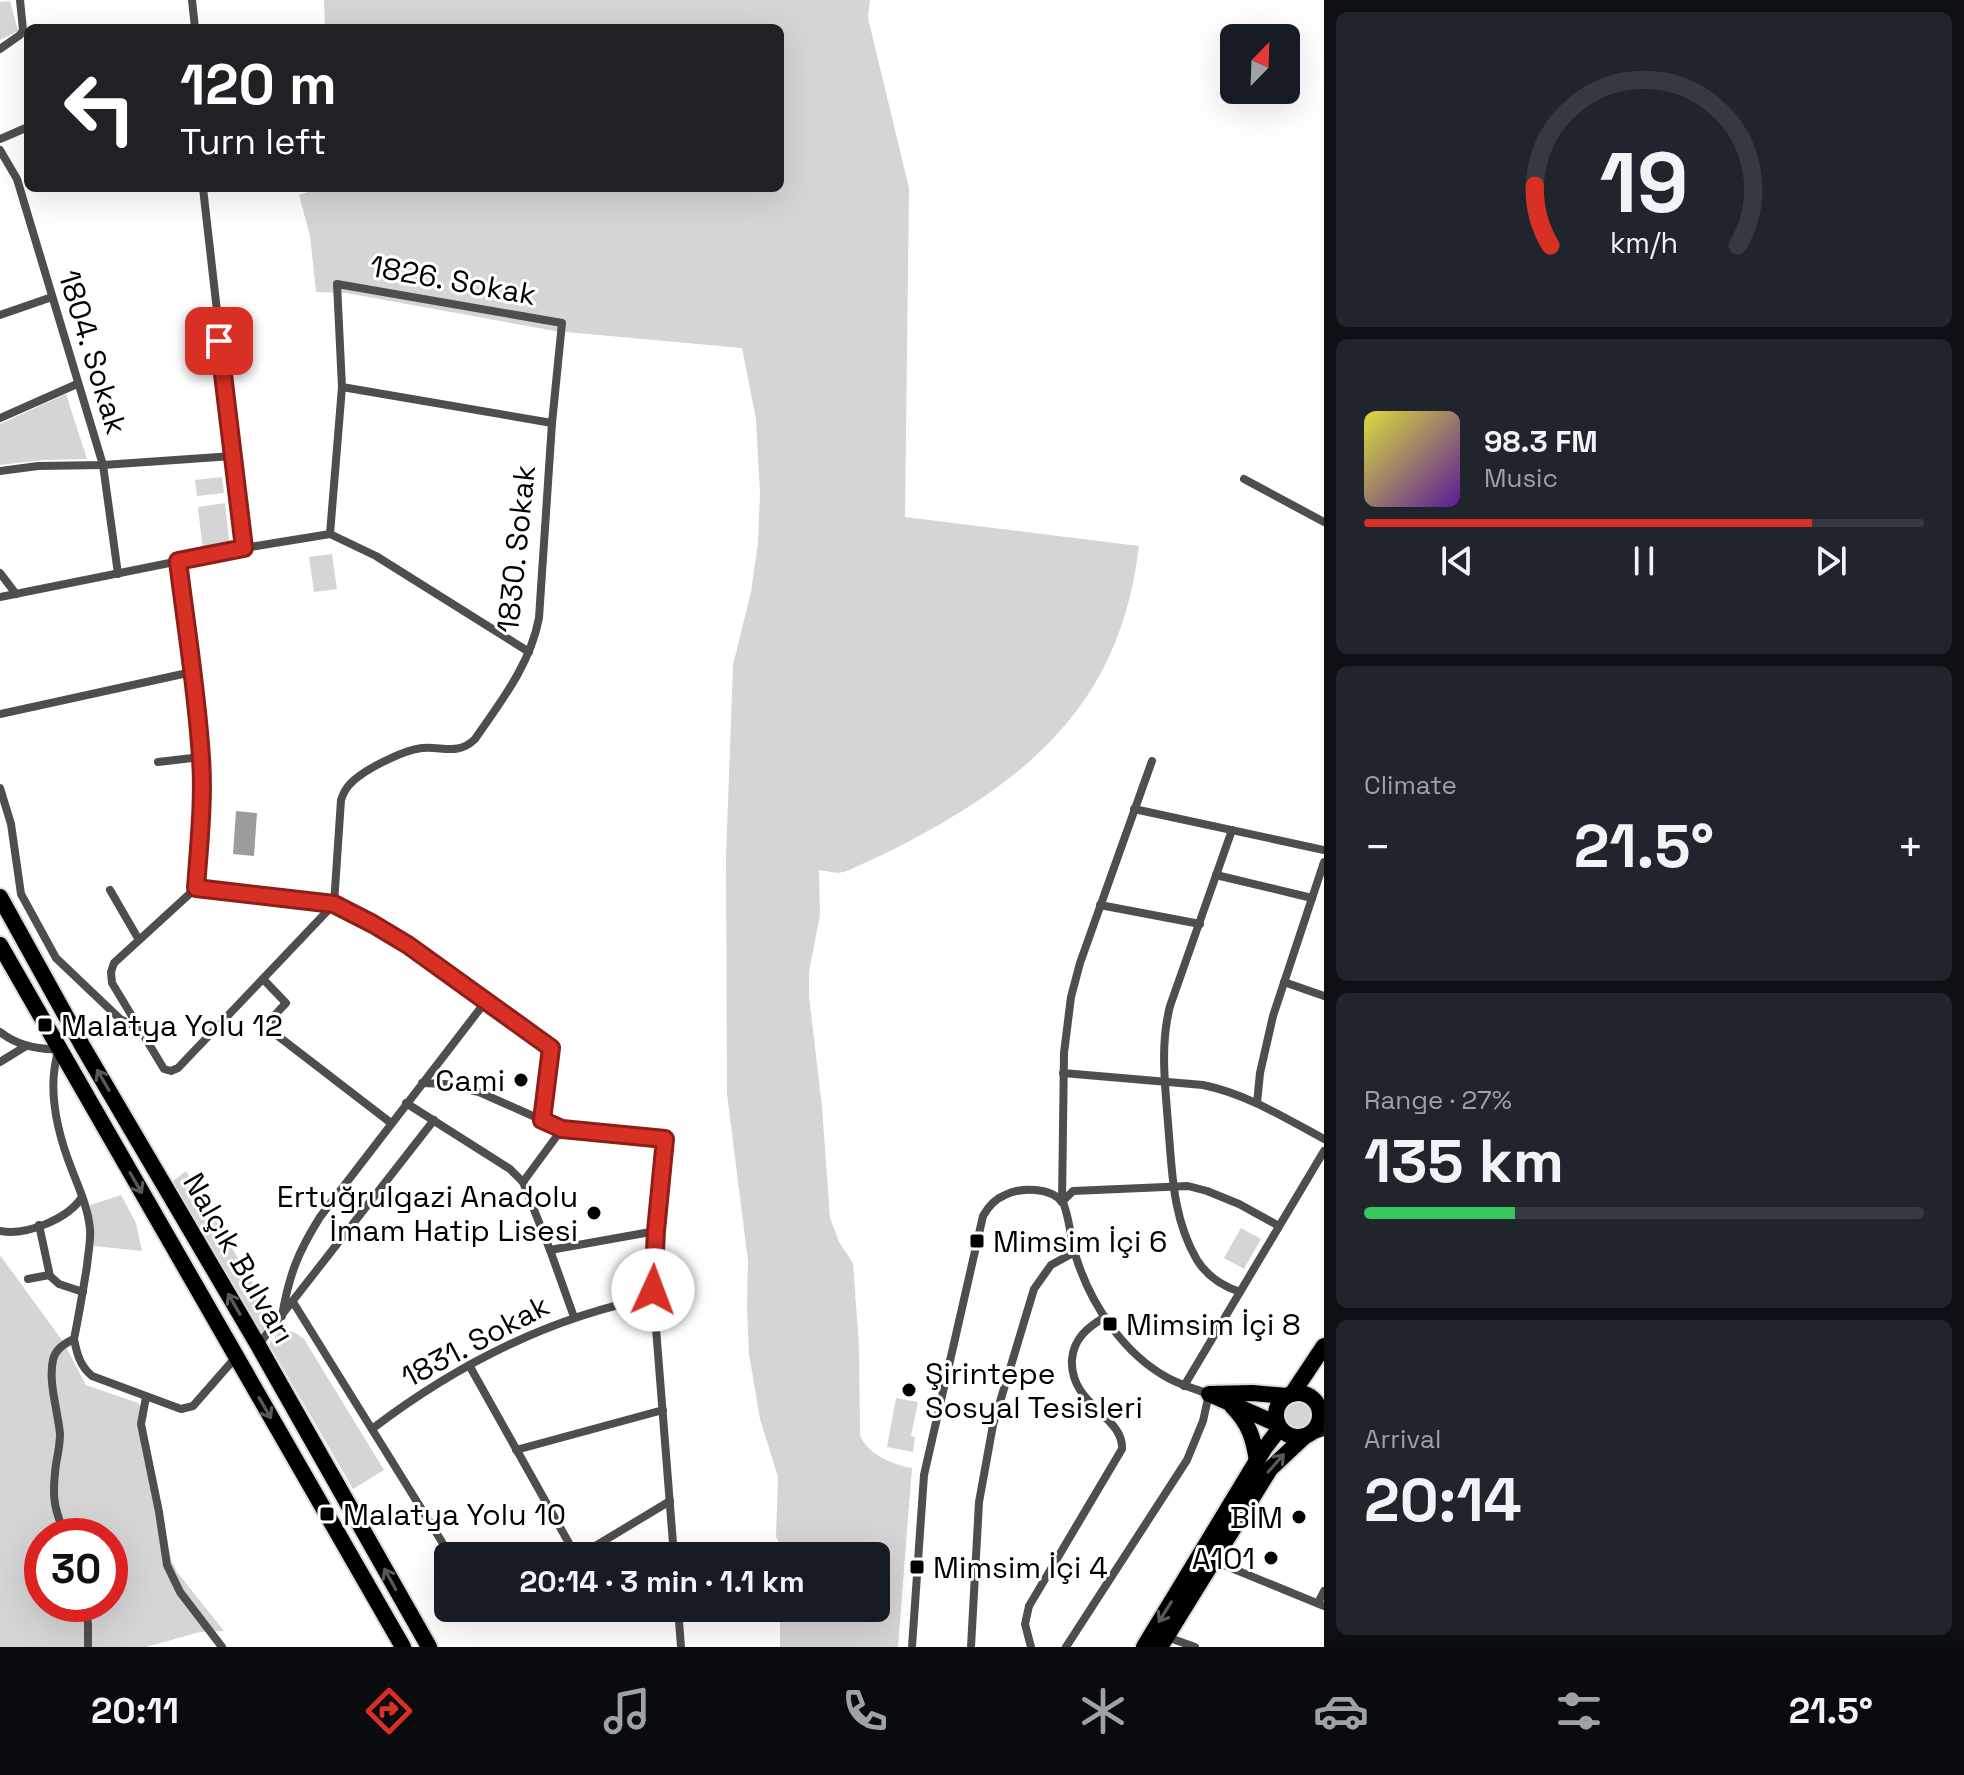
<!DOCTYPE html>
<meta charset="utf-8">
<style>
body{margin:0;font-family:"Space Grotesk",sans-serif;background:#20242c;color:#f1f3f6;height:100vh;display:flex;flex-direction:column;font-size:30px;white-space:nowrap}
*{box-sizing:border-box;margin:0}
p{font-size:26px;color:#9ea1a6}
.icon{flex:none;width:44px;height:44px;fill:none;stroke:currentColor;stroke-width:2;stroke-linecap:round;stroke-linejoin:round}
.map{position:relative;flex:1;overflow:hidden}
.sheet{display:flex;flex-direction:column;gap:12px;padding:12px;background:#0d0f14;width:640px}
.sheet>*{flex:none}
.hud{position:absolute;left:24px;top:24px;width:760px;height:168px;border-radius:12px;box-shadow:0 8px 32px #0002;background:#202124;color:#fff;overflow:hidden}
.needle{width:52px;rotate:23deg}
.controls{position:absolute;left:1220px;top:24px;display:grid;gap:16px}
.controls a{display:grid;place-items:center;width:80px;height:80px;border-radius:12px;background:#171b24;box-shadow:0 8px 32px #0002;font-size:40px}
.speed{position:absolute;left:24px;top:1518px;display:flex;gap:16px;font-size:40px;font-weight:700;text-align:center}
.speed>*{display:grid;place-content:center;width:104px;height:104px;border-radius:50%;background:#171b24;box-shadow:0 8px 32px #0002;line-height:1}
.speed .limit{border:12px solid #d22;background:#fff;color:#111}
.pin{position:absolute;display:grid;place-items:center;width:68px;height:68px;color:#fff;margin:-34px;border-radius:16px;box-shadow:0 4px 12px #0006}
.me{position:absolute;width:88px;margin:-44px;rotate:2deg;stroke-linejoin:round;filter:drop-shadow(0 0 6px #0008)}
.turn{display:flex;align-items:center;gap:28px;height:168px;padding:0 24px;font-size:36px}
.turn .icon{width:104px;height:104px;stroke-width:2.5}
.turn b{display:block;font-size:56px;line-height:68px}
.big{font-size:60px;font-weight:700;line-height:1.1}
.sheet .tile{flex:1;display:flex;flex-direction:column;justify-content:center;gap:12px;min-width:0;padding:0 28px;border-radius:12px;background:#20242c}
.sheet .dial{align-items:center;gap:0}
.dial svg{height:208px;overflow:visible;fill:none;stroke:#363941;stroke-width:7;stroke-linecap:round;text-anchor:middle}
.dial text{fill:#f1f3f6;stroke:none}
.song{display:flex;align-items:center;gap:24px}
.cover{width:96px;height:96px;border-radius:12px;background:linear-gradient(135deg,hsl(60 70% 55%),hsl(270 70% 35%))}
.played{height:8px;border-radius:4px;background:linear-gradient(90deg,#d93025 80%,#363941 80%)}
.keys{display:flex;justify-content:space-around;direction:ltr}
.heat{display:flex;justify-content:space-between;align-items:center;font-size:44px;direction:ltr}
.charge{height:12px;border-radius:6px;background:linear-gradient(90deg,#34c759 27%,#363941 0)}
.trip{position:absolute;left:434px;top:1542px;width:456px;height:80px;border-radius:12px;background:#171b24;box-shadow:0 8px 32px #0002;font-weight:700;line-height:80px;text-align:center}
.tab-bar{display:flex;height:128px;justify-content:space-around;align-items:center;background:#090b0e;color:#9ea1a6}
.tab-bar .icon{width:56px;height:56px}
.tab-bar .selected{color:#d93025}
.tab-bar b{font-size:36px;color:#f1f3f6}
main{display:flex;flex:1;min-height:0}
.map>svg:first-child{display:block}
.green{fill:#d5d5d5;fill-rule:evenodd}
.water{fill:#9c9c9c}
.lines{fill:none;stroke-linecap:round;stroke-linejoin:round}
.highway-casing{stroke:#dbdbdb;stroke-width:20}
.street{stroke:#4e4e4e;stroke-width:8}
.secondary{stroke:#1b1b1b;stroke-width:12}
.highway{stroke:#000;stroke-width:16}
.oneway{stroke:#595959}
.route-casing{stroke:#8d1f18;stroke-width:20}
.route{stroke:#d93025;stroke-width:14}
.poi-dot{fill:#000;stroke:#fff;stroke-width:3}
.labels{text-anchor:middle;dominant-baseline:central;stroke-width:6;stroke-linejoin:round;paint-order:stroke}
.street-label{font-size:30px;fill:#000;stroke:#fff}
.poi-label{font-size:30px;fill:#000;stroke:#fff;text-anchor:start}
</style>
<main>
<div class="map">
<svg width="1324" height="1647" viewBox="0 0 1324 1647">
<rect width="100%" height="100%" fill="#fff"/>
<g class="green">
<path d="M324,0H870L868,18L909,188L905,517L1139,546C1122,689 1047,765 926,832C905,844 883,855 860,865C855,867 849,871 843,872C836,874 827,871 819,870L820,915L809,972V996L822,1107L830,1218L839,1242L853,1263L859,1346L860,1435C867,1454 893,1465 912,1468L898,1647H780V1608H876V1556H781V1546L776,1537L778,1477L760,1419L749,1354L747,1307L748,1261L727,1094L726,857L733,665L751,592L758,543L760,493L756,419L742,348L555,331L346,293L316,292L310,236L299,195L320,188H780V28H325Z"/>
<polygon points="10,1 18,31 0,40 0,2"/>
<polygon points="66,394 87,459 44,460 0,465 0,424"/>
<polygon points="222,477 224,493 197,496 195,480"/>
<polygon points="225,503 230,548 203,551 198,507"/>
<polygon points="332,554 337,589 314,592 309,557"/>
<polygon points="186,1171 275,1320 261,1335 173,1181"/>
<polygon points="121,1195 136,1223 142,1251 94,1246 90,1205"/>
<polygon points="1241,1228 1261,1239 1244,1269 1224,1258"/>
<path d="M0,1255L64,1343L86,1385L138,1403L147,1415L144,1425L171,1559L177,1572L224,1631L200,1632L146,1647H0ZM42,1536H110V1604H42Z"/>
<polygon points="286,1331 294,1332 304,1339 384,1470 353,1489 269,1344 278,1333"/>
<polygon points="896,1398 918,1402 911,1436 915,1437 913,1452 887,1447"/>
<circle cx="1297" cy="1415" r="16"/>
</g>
<polygon class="water" points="236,811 257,813 254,856 233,854"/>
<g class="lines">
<defs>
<g id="highway">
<polyline points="0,897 83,1047 258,1345 429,1647"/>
<polyline points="0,945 403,1647"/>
<circle cx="1298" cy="1415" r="22"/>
<polyline points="1209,1394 1252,1393 1287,1396"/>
<polyline points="1292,1394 1324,1346"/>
<polyline points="1214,1396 1277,1424"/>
<path d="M1232,1406C1249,1423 1254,1439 1257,1462"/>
<polyline points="1144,1647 1264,1449 1280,1428"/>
<polyline points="1160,1647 1270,1469 1304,1437"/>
</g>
</defs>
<use href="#highway" class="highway-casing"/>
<g class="street">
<polyline points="192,0 195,28"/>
<polyline points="0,49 20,35 23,30 20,0"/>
<polyline points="0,139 28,127"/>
<polyline points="0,150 17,179 103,465 118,574"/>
<polyline points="203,188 244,548"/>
<polygon points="337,284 562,323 552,423 342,387"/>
<polyline points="0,315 52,297"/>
<polyline points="0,418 77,384"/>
<polyline points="0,471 38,466 103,465 233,456"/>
<polyline points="1244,479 1324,522"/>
<polyline points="330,534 342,387"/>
<path d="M178,561C186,627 197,692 201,758C204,801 199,845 196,888L114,963L111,972L112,983L164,1069L171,1071L178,1068L334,904L341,800C343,794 345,789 350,784C363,770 403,750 422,748C442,746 458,756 475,739C501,701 530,665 539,618L552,423"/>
<polyline points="0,573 16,594"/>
<polyline points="0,597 244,548 330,534 376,556 529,652"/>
<polyline points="0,714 192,672"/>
<polyline points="158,762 201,757"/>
<polyline points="0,788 11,824 21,894 56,958 120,1019 137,1027"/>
<polyline points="1134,809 1324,850"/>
<path d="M1232,830L1170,1006C1160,1045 1165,1084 1168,1123C1172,1169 1172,1218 1197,1260C1207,1276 1222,1286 1240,1292"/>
<polyline points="1216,875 1312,898"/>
<polyline points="196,888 334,904 373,924 408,945 551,1048 542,1120"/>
<polyline points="110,890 139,940"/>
<polyline points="1100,905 1200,924"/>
<path d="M263,979L286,1003C278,1012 266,1020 274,1033L391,1123"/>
<polyline points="1284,982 1324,996"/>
<path d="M0,1032C18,1046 37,1050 59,1049C46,1088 57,1132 72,1170C79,1188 88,1208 90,1229C91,1240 88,1254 87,1266C83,1290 79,1315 74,1339C65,1343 55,1350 53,1360C48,1382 58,1411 60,1434C60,1444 58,1454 56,1464C52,1495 53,1508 66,1536"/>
<polyline points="0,1062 26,1046"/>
<path d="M1063,1073L1203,1085C1247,1094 1285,1118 1324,1139"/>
<polyline points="422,1083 445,1084 479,1092 562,1129 665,1139 656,1231 653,1290 674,1556"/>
<polyline points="406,1103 510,1169 523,1182 550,1250 574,1317"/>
<polyline points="1257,1103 1260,1073 1273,1016 1324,862"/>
<polyline points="523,1182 562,1129"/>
<polyline points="1062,1202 1064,1053 1071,997 1080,963 1152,761"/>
<polyline points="1062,1202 1073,1191 1188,1186 1207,1191 1239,1204 1279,1226"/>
<polyline points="39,1225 50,1276 59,1284 83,1292"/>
<path d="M0,1231C26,1236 68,1219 82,1197"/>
<polyline points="550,1250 656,1231"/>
<polyline points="28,1279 49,1275"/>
<polyline points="293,1302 442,1542"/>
<path d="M282,1316C289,1275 298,1252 320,1217L486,1001"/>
<path d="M74,1339C77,1354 80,1366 92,1376L181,1409L193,1406L236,1357"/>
<polyline points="259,1344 434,1120"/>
<polyline points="469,1365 570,1545 577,1550 587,1551 670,1501"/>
<polyline points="1184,1386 1324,1151"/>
<polyline points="146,1397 141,1424 159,1512 167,1565 180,1592 222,1647"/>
<path d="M372,1429C456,1365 549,1317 654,1297"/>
<polyline points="516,1450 663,1410"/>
<polyline points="1214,1561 1324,1606"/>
<polyline points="1318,1603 1324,1591"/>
<polyline points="85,1604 88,1624 88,1647"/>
<polyline points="678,1608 681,1647"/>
<polyline points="1167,1637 1195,1647"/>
<path d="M912,1647L924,1475L983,1216C988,1207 995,1199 1005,1195C1021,1187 1051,1187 1063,1203C1068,1211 1072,1245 1076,1257C1091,1305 1124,1354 1168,1378C1181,1385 1195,1389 1209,1394L1203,1421L1187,1460L1066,1647"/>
<polyline points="971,1647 979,1502 993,1425 1034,1289 1051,1265 1075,1252"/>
<path d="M1031,1647L1025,1624L1029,1606L1122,1449C1124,1416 1069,1405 1072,1359C1074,1338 1088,1327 1105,1317"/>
</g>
<g class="secondary">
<polyline points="1319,1412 1324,1413"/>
<polyline points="1308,1435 1324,1430"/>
</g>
<use href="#highway" class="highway"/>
</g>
<defs><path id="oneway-shaft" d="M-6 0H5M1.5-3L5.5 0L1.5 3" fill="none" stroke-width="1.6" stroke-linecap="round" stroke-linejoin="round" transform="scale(2)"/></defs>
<g class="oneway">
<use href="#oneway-shaft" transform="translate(103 1080) rotate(-120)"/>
<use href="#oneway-shaft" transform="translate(136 1183) rotate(60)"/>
<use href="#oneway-shaft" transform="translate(234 1304) rotate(-120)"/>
<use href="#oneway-shaft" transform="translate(265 1408) rotate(60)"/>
<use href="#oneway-shaft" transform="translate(1276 1463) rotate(-49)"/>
<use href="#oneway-shaft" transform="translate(390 1579) rotate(-119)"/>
<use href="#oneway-shaft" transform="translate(1165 1612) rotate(122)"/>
</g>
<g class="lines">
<defs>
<path id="route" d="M219,341L244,548L178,561C186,627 197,692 201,758C204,801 199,845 196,888L334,904L373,924L408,945L551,1048L542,1120L562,1129L665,1139L656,1231L653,1290"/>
</defs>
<use href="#route" class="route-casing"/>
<use href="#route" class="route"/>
</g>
<g class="poi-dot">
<rect x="37" y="1017" width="16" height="16" rx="4"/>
<circle cx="521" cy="1080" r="8"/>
<circle cx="594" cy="1213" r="8"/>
<rect x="969" y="1233" width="16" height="16" rx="4"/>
<rect x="1102" y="1316" width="16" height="16" rx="4"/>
<circle cx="909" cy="1390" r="8"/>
<rect x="319" y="1506" width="16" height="16" rx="4"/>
<circle cx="1299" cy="1517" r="8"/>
<circle cx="1271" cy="1558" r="8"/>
<rect x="909" y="1559" width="16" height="16" rx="4"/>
</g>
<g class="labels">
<g class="street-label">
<text transform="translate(453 280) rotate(10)">1826. Sokak</text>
<text transform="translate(93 352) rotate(73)">1804. Sokak</text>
<text transform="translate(516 549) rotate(-84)">1830. Sokak</text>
<text transform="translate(239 1258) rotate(60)">Nalçık Bulvarı</text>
<text transform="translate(475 1341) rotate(-28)">1831. Sokak</text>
</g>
<g class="poi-label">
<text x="61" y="1025">Malatya Yolu 12</text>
<text x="505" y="1080" text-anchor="end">Cami</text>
<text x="578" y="1196" text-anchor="end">Ertuğrulgazi Anadolu<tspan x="578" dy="34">İmam Hatip Lisesi</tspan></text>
<text x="993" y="1241">Mimsim İçi 6</text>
<text x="1126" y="1324">Mimsim İçi 8</text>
<text x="925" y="1373">Şirintepe<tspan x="925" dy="34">Sosyal Tesisleri</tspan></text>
<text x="343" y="1514">Malatya Yolu 10</text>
<text x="1283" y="1517" text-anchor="end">BİM</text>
<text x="1255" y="1558" text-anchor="end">A101</text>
<text x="933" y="1567">Mimsim İçi 4</text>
</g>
</g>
</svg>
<div class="controls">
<a><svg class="needle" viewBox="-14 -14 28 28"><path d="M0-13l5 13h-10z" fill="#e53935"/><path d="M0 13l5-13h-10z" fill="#9ea1a6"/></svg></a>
</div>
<div class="speed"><div class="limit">30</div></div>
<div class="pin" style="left:219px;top:341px;background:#d93025"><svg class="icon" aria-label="arrive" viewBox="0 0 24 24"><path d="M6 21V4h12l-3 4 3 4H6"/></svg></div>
<svg class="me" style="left:653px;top:1290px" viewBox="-20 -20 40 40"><circle r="19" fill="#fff"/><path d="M0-13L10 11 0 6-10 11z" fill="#d93025"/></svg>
<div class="trip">20:14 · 3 min · 1.1 km</div>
<div class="hud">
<div class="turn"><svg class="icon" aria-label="left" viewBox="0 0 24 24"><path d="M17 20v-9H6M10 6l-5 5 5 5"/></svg><div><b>120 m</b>Turn left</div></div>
</div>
</div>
<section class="sheet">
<div class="tile dial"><svg viewBox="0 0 100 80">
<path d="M14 69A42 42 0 1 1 86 69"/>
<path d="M14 69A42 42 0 0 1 8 46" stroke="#d93025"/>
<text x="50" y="56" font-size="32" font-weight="700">19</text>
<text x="50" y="72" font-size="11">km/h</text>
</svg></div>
<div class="tile">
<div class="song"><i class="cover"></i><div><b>98.3 FM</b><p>Music</p></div></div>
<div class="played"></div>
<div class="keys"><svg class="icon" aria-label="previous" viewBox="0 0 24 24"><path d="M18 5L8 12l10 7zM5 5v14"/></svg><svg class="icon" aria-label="pause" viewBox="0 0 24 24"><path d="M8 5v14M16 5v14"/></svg><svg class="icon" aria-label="next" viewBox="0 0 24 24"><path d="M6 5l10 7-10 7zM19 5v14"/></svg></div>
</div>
<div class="tile"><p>Climate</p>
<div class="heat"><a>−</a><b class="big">21.5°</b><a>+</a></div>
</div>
<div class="tile"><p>Range · 27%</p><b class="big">135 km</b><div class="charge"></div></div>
<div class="tile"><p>Arrival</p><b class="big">20:14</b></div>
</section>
</main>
<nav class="tab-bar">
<b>20:11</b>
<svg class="icon selected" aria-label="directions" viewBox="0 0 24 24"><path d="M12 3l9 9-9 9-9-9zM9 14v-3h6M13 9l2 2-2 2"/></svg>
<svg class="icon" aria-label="music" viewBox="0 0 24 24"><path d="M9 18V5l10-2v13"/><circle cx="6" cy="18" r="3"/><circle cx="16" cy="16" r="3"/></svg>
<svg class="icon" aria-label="phone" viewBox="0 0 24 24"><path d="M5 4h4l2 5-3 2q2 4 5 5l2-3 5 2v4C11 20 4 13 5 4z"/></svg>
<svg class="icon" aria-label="climate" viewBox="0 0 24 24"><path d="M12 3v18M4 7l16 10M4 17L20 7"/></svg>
<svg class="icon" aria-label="car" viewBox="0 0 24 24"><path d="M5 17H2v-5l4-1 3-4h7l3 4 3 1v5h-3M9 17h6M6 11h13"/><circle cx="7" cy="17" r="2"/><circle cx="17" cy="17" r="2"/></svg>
<svg class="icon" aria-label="filters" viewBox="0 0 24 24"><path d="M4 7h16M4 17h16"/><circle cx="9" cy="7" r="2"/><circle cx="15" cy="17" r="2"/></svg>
<b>21.5°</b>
</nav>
